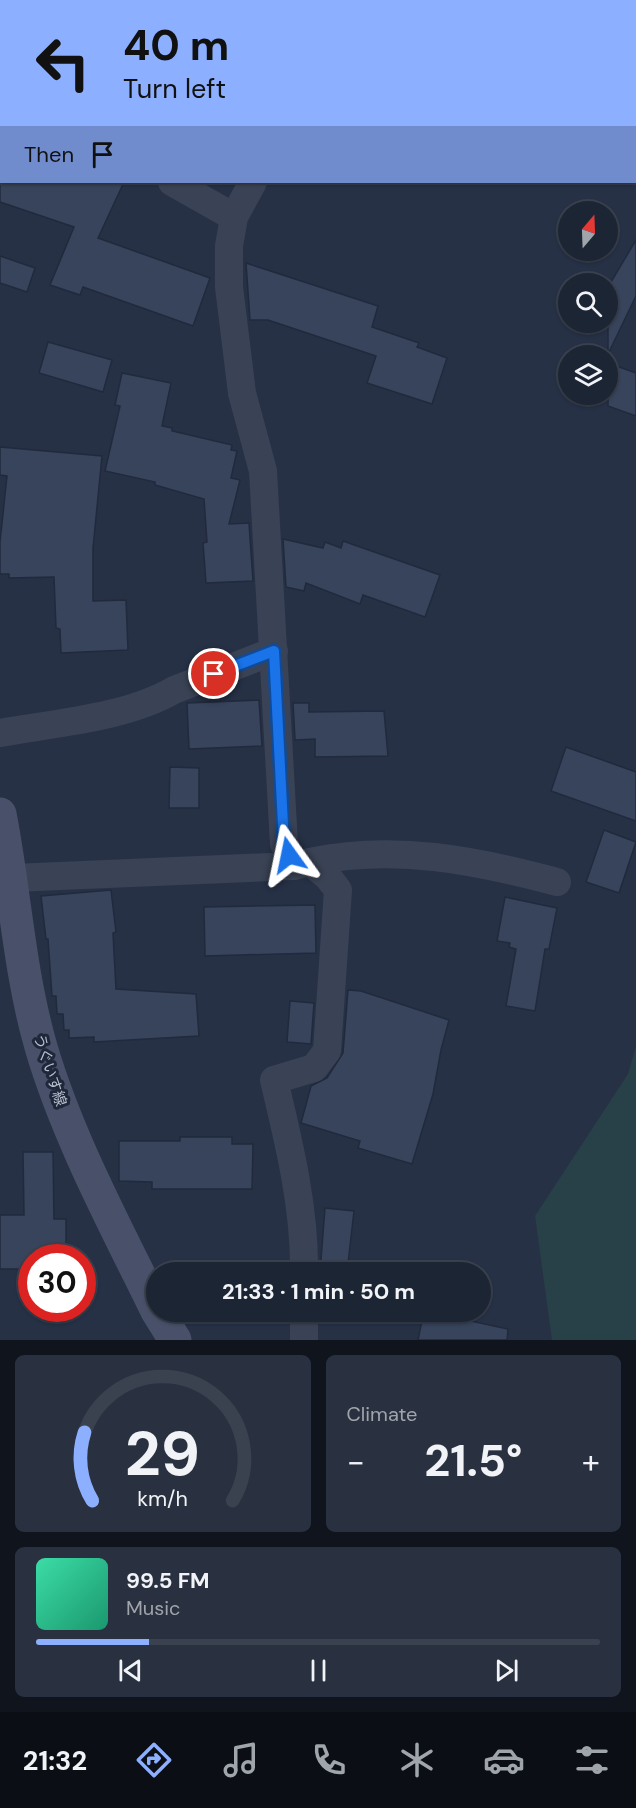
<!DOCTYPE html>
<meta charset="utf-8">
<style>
body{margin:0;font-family:"DM Sans","Noto Sans JP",sans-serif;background:#293140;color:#f1f3f6;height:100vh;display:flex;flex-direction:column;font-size:22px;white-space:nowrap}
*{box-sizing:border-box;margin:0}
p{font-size:20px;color:#a0a5ac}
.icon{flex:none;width:33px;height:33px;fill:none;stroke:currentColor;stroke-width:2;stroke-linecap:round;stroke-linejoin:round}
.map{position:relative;height:1340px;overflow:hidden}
.drawer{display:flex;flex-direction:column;gap:15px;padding:15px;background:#0f141d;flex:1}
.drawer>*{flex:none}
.hud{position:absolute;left:0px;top:0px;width:636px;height:183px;box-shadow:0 2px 4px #0004,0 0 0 2px #3a424f;background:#8dafff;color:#111;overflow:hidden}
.needle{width:39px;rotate:19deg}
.fabs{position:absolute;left:558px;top:201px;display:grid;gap:12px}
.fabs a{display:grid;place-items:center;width:60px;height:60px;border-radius:50%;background:#1c2534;box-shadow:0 2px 4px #0004,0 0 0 2px #3a424f;font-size:30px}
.speed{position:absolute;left:18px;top:1244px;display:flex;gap:12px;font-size:30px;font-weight:700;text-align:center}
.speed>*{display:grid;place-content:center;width:78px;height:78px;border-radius:50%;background:#1c2534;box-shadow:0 2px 4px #0004,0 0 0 2px #3a424f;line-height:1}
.speed .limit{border:9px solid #d22;background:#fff;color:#111}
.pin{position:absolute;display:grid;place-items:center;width:51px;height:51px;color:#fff;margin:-26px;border:3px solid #fff;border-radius:50%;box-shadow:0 2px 6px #0007}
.me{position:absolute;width:66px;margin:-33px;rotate:348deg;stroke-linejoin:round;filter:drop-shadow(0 0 4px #0008)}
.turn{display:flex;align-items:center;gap:21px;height:126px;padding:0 24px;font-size:27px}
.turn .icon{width:78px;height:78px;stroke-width:2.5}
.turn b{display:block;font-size:42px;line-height:51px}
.then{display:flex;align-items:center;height:57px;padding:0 24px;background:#0003;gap:12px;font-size:22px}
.big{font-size:45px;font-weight:700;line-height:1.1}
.drawer .card{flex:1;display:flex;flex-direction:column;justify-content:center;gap:9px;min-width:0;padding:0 21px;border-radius:9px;background:#293140}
.drawer .dial{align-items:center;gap:0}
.dial svg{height:156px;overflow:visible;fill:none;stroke:#3a424f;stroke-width:7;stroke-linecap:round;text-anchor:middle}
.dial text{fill:#f1f3f6;stroke:none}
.song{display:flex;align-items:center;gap:18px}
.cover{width:72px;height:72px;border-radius:9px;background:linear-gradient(135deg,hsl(160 70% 55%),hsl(160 70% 35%))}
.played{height:6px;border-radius:3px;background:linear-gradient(90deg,#8dafff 20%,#3a424f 20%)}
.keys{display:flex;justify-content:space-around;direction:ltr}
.heat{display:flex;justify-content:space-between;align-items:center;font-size:33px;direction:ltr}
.drawer .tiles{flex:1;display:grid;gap:15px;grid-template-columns:1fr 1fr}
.card:last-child{grid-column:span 2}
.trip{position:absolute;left:146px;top:1262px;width:345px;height:60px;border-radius:30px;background:#1c2534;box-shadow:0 2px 4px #0004,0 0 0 2px #3a424f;font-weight:700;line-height:60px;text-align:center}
.tabs{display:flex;height:96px;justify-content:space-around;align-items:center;background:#0b0f15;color:#a0a5ac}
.tabs .icon{width:42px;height:42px}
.tabs .selected{color:#8dafff}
.tabs b{font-size:27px;color:#f1f3f6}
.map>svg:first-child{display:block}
.green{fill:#284047}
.building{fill:#37445c;stroke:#212a3d;stroke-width:1.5}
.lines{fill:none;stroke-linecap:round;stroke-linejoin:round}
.street{stroke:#3a4355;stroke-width:28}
.secondary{stroke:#485169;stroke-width:33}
.route-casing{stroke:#114b97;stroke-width:15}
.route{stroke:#1a73e8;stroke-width:10}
.labels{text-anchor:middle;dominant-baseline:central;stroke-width:6;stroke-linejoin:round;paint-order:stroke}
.street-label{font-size:15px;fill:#b8bfce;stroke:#1f283b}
</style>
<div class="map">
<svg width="636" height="1340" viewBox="0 0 636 1340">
<rect width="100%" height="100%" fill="#263146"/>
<polygon class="green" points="636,1046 636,1340 552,1340 535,1216 628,1074"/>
<g class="building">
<polygon points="0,182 124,182 98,238 210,278 193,326 83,287 80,295 50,285 74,227 0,202"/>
<polygon points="636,240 636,296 608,354 608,287"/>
<polygon points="0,256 35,268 27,292 0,283"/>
<polygon points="246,263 378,306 372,327 419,343 417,347 447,358 432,404 367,383 376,356 268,320 250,320"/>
<polygon points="48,342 112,360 103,392 39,373"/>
<polygon points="608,363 636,373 636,416 608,406"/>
<polygon points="122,373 171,383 162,426 172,428 172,431 232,445 231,450 237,451 231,478 240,480 229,524 249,523 253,581 206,583 203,543 207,542 204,499 155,485 155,482 105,471 120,406 115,405"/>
<polygon points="0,447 102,456 93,548 93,601 126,600 128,650 61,653 60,629 56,628 54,577 9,578 9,574 0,574 0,542 7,476 0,475"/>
<polygon points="283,539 323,548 325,542 341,548 343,541 440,575 425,617 363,595 360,604 306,583 304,591 286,587"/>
<polygon points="259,700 262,746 189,749 187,703"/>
<polygon points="293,703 309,703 309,712 384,711 388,756 315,757 315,739 295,740"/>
<polygon points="566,747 636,772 636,821 551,791"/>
<polygon points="170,767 199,768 199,808 169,808"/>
<polygon points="604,830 636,842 619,893 586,882"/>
<polygon points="111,890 116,932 113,933 116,989 196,994 199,1036 94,1042 94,1037 69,1038 69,1030 64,1030 63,1014 57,1014 56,996 52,996 48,939 46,939 41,896"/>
<polygon points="505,897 557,908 549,949 545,949 535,1011 506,1006 516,949 509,947 510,943 497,941"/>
<polygon points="315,905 316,953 205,956 204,907"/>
<polygon points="348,990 361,991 449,1020 441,1050 433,1094 412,1164 358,1148 360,1141 301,1123 311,1086 327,1078 343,1053"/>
<polygon points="290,1001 314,1003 311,1044 287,1042"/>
<polygon points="180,1137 232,1137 232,1144 253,1144 252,1189 152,1189 152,1182 119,1181 119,1141 180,1141"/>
<polygon points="23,1152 53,1152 54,1219 66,1219 66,1257 32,1257 32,1269 0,1269 0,1215 24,1215"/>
<polygon points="325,1208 354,1211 347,1272 320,1272"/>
<polygon points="218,1263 287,1263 288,1272 218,1272"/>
<rect x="218" y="1311" width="70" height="3"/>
<polygon points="424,1311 508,1329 507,1340 418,1340"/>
</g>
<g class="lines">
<g class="street">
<polyline points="548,0 551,2"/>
<polyline points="334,2 335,0"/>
<polyline points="634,43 636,43"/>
<polyline points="0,120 2,121"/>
<polyline points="172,182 234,217"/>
<path d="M253,182L234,217L229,246V287L242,393L263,471L284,844L294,866L310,862L328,877L338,890L327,1051L314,1068L274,1080C289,1143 305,1208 304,1272"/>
<path d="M0,733C55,723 126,718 174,690L274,651"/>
<path d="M310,862C394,844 475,860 557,882"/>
<polyline points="13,878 294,866"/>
<polyline points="304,1340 304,1311"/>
</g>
<g class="secondary">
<path d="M0,814C15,891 19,971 41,1047C67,1136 115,1225 156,1309"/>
<polyline points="157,1311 175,1340"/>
</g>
</g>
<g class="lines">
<defs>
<polyline id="route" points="214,674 274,651 284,844 289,855"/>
</defs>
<use href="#route" class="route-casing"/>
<use href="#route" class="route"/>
</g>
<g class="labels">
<g class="street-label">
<text transform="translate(50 1070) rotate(72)">うぐいす線</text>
</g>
</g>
</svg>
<div class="fabs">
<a><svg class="needle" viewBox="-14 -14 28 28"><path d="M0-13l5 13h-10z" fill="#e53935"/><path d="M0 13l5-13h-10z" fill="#a0a5ac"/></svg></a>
<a><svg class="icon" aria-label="search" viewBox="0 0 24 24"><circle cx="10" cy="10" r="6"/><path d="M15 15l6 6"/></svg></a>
<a><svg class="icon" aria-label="layers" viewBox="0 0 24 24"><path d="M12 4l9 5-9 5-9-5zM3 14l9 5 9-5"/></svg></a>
</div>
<div class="speed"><div class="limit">30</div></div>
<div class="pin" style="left:214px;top:674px;background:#d93025"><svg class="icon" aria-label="arrive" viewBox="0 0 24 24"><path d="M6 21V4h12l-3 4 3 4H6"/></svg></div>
<svg class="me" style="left:289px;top:855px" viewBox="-20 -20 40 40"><path d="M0-17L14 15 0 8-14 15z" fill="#1a73e8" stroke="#fff" stroke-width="4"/></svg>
<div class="trip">21:33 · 1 min · 50 m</div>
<div class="hud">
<div class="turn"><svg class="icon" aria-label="left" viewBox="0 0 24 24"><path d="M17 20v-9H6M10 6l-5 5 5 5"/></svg><div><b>40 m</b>Turn left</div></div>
<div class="then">Then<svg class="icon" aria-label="arrive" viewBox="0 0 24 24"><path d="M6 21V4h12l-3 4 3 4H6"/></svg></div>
</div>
</div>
<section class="drawer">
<div class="tiles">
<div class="card dial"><svg viewBox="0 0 100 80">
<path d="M14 69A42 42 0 1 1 86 69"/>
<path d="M14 69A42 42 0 0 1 10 34" stroke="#8dafff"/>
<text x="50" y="56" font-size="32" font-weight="700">29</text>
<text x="50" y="72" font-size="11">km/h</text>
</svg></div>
<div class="card"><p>Climate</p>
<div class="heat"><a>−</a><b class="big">21.5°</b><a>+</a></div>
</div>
<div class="card">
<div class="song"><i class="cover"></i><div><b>99.5 FM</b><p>Music</p></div></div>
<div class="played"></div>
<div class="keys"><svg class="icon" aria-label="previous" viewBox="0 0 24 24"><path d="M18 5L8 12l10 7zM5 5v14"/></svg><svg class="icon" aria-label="pause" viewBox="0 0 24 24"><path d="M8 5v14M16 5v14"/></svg><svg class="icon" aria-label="next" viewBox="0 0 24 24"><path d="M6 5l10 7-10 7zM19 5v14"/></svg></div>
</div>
</div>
</section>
<nav class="tabs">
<b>21:32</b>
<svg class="icon selected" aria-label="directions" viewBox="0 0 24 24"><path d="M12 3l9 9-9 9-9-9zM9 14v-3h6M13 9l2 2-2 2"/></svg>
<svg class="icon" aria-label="music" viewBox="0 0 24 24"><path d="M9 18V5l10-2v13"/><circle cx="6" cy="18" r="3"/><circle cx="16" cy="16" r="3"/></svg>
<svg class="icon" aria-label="phone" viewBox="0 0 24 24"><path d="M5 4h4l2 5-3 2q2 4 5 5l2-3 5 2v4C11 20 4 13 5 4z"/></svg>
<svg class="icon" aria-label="climate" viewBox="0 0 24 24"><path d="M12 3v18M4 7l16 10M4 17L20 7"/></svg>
<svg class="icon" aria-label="car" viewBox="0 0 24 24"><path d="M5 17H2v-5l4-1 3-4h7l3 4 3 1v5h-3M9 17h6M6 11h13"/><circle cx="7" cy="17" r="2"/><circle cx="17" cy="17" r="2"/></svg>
<svg class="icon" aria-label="filters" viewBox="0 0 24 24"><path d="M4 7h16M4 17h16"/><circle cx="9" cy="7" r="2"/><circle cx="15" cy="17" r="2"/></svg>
</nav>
